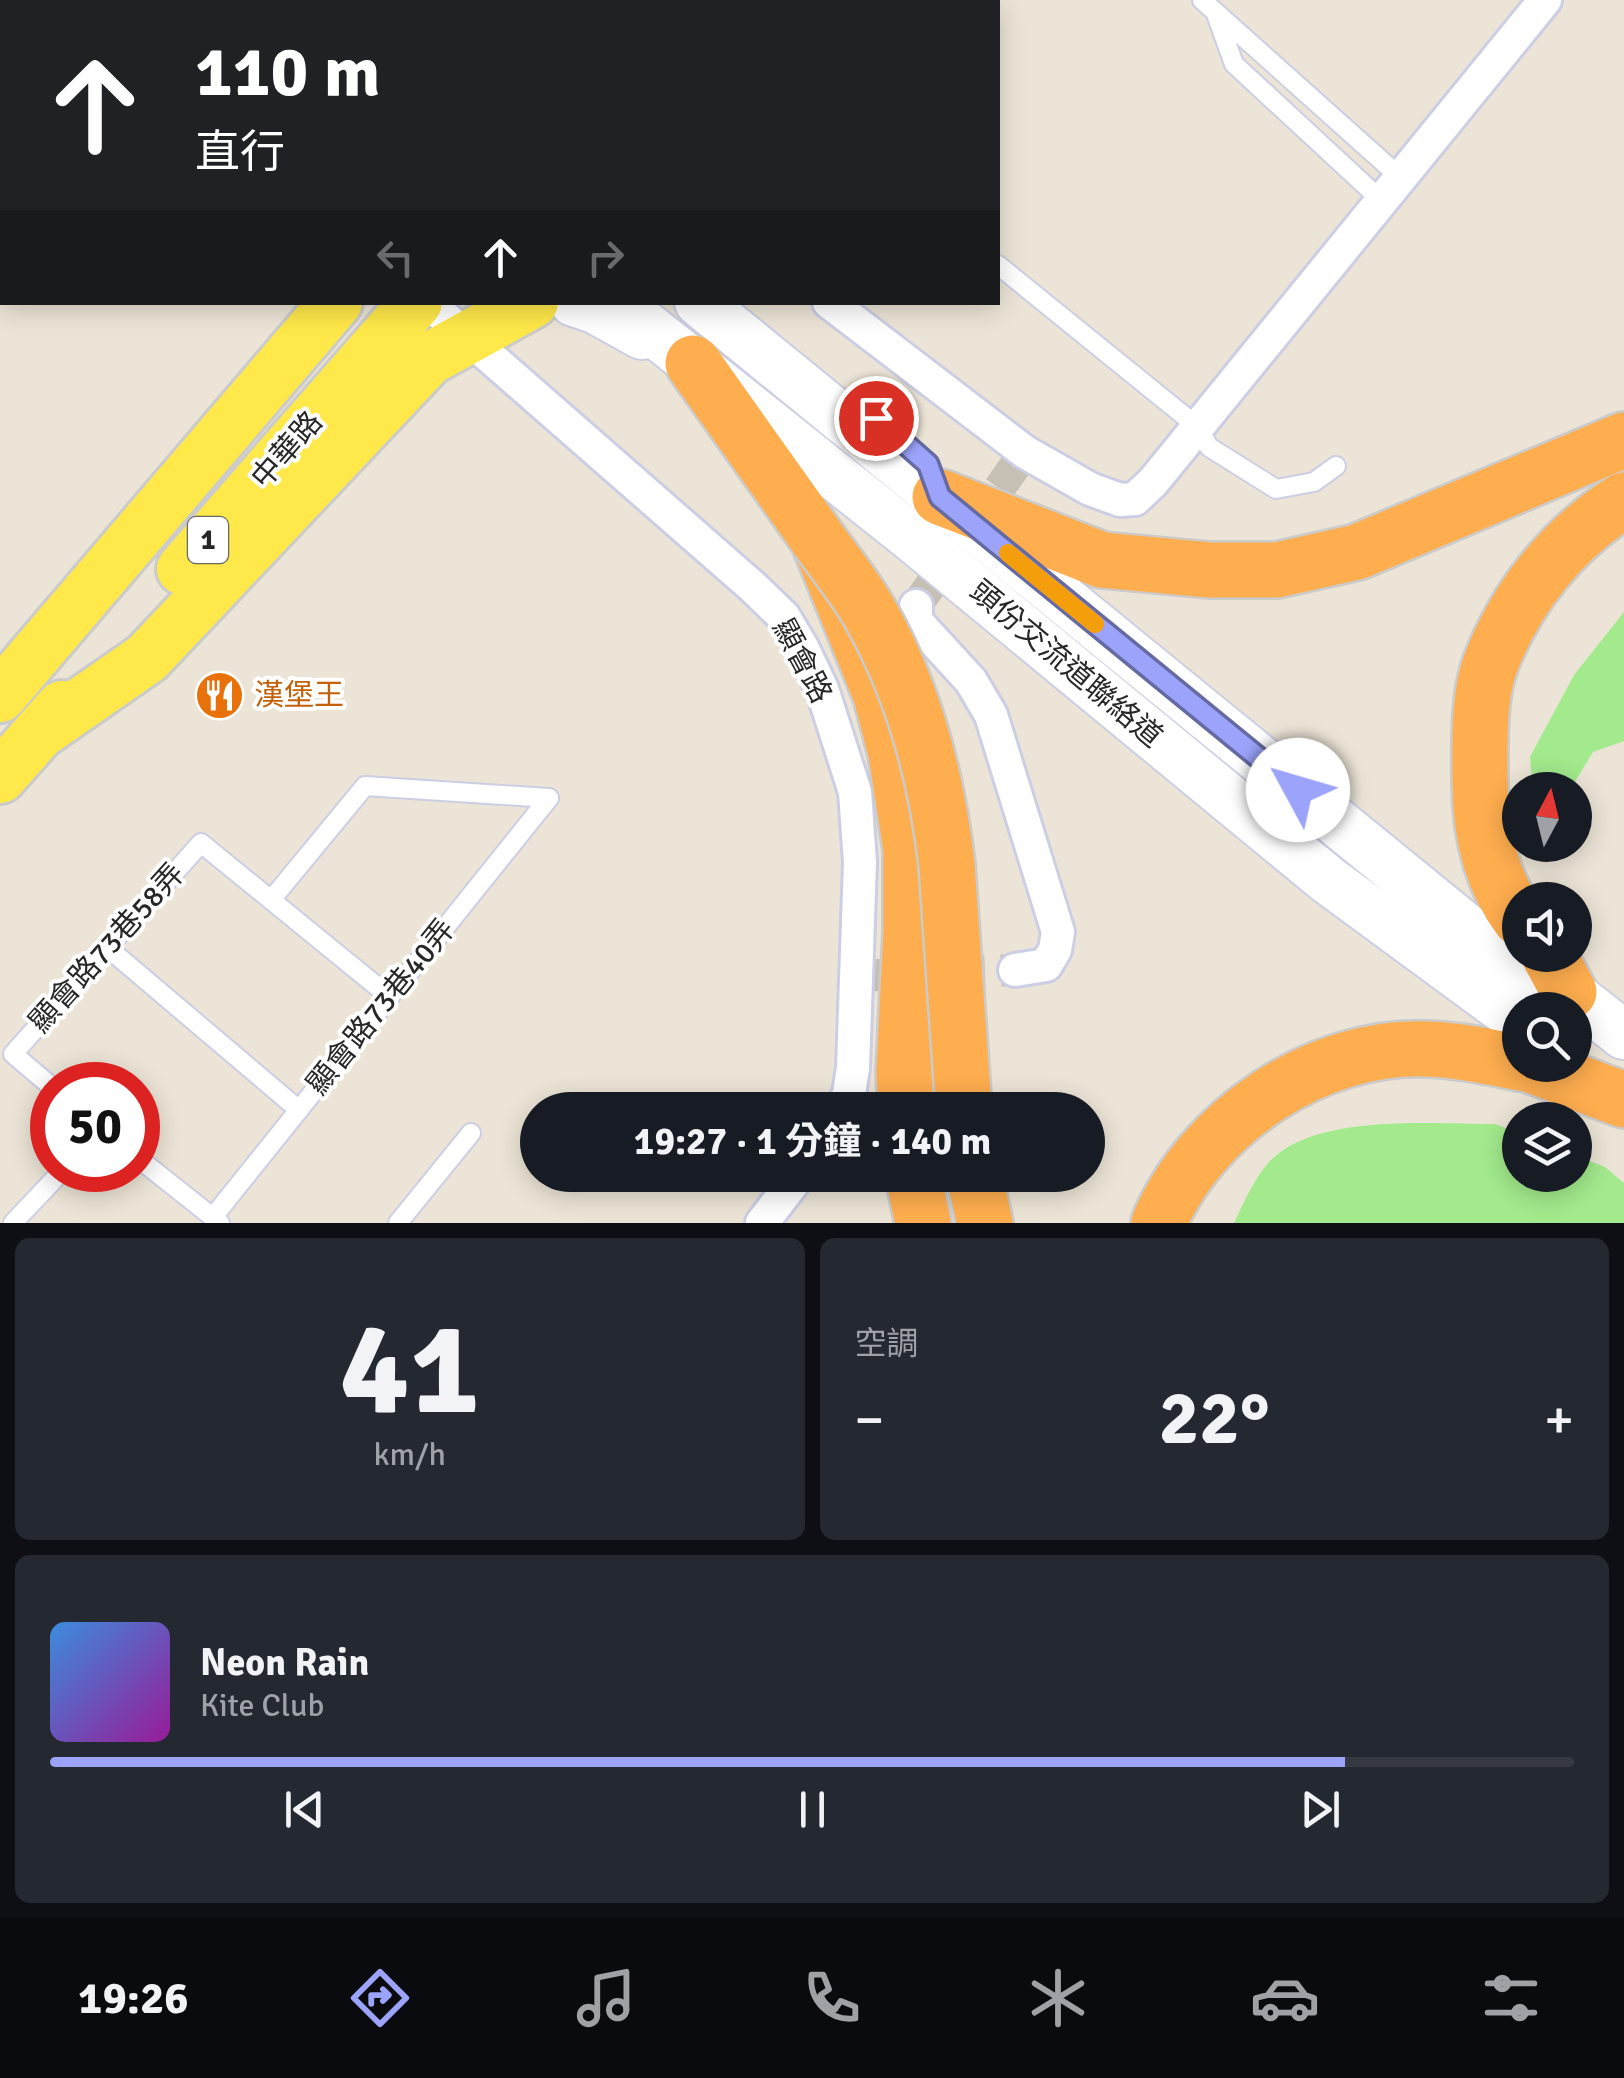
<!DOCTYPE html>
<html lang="zh-TW">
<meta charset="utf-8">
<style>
body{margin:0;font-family:Signika,"Noto Sans TC",sans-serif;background:#242831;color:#f1f3f6;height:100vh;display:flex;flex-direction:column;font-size:38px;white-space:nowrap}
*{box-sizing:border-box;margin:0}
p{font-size:32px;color:#9ea1a6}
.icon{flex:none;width:55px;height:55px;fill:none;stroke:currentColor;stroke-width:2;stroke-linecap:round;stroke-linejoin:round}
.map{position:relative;height:1223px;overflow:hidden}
.panel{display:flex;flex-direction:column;gap:15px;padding:15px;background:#0d0f14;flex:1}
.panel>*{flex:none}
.banner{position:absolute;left:0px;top:0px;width:1000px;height:305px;box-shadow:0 5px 25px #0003;background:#202124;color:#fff;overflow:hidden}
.needle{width:65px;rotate:7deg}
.controls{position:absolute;left:1502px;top:772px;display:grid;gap:20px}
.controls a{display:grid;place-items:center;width:90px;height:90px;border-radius:50%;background:#171b24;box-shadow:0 5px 25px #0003;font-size:50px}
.speed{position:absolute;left:30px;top:1062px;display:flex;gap:20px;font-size:50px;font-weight:700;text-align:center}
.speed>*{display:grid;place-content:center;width:130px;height:130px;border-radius:50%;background:#171b24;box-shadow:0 5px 25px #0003;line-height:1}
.speed .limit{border:15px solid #d22;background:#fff;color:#111}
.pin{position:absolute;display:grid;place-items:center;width:85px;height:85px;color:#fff;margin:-42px;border:5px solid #fff;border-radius:50%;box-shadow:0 2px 10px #0007}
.me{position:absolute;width:110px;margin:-55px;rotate:309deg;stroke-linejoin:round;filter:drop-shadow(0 0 8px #0008)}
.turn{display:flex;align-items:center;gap:35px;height:210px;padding:0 30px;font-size:45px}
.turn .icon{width:130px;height:130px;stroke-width:2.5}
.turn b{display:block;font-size:70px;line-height:85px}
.lanes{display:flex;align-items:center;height:95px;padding:0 30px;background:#0003;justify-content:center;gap:50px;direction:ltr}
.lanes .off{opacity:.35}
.big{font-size:75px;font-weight:700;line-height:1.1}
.panel .tile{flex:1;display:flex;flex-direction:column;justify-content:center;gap:15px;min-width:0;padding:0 35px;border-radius:15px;background:#242831}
.panel .dial{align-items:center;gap:0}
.dial b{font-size:130px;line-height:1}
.song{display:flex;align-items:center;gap:30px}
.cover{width:120px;height:120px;border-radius:15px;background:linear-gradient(135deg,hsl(210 70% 55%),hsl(300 70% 35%))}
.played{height:10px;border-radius:5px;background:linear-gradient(90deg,#9ba3fa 85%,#363941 85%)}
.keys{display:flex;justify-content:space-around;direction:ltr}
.heat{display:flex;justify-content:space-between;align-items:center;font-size:55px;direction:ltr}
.panel .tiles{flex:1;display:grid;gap:15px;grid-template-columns:1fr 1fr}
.tile:last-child{grid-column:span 2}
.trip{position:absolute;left:520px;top:1092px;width:585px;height:100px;border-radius:50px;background:#171b24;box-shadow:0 5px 25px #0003;font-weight:700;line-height:100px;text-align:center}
.dock{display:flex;height:160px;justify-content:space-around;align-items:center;background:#090b0e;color:#9ea1a6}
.dock .icon{width:70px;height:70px}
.dock .selected{color:#9ba3fa}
.dock b{font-size:45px;color:#f1f3f6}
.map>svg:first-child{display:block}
.green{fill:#a2ea8c}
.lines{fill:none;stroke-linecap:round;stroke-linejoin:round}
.minor-tunnel{stroke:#c5bfb4;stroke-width:32;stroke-dasharray:32 16;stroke-linecap:butt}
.service-casing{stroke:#cccee3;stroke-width:22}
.minor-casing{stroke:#cccee3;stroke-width:38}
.tertiary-casing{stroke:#cccee3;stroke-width:48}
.secondary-casing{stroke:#cccee3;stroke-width:52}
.primary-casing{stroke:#cbcbcb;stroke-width:58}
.motorway-casing{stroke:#cbcbcb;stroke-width:60}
.service{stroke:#fff;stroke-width:18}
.minor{stroke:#fff;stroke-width:32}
.tertiary{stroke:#fff;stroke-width:42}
.secondary{stroke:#fff;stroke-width:48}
.primary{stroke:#ffe849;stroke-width:52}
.motorway{stroke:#ffae4f;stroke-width:55}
.motorway-bridge-casing{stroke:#cbcbcb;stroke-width:60;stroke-linecap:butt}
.motorway-bridge{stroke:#ffae4f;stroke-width:55}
.route-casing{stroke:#656aa2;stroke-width:25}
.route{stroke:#9ba3fa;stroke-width:18}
.slow{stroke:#f59e0b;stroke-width:18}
.labels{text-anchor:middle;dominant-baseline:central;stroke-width:8;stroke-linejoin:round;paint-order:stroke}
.shield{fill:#fff;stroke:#686868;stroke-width:2.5}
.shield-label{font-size:28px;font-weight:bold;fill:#272727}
.street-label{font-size:30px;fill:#272727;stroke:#fff}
.food-label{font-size:30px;fill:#c56008;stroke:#fff;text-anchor:start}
</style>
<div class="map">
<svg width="1624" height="1223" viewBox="0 0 1624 1223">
<rect width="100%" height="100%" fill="#ece5d7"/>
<g class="green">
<polygon points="1624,612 1624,741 1593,752 1570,790 1533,790 1530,757 1574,675"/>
<path d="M1495,1124L1520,1133V1175H1575V1155L1605,1167L1624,1183V1223H1234C1243,1204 1255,1177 1269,1162C1314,1113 1433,1124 1495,1124Z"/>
</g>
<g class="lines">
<g class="minor-tunnel">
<polyline points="916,606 1025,452"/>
<polyline points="857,976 1015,970"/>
</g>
<defs>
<g id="service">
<polyline points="1202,0 1401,178"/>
<polyline points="99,2 101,0"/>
<polyline points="1217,17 1234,64 1382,201"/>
<polyline points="998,265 1198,427 1209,447 1276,489 1314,482 1336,466"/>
<polyline points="271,900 365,786 549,798"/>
<polyline points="108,948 299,1110"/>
<polyline points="52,1087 13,1054 201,843 390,997"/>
<polyline points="138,1158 220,1223"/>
<polyline points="213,1217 549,798"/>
<polyline points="13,1223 63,1170"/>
<polyline points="398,1223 471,1133"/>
</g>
<g id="minor">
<polyline points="427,302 753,587 784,617 803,649 822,689 855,792 860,862 853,1068 849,1094 841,1110"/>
<polyline points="829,302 1025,452 1090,489 1120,500 1135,499 1153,482 1545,0"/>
<polyline points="916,606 916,621 971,681 991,715 1058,932 1055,950 1046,965 1015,970"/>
<polyline points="762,1223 799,1175"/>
</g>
<polyline id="tertiary" points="53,0 56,2"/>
<g id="secondary">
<polyline points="574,302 595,309 642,335"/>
<polyline points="616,302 914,539 1328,880 1520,1021"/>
<polyline points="699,302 1507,961 1569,992 1624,1035"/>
</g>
<g id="primary">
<polyline points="586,2 588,0"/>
<polyline points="659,2 661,0"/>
<polyline points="183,569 416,302"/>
<polyline points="0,696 336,302"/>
<polyline points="39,733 147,658 429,359 532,302"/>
<polyline points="0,777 62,707"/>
</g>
<g id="motorway">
<polyline points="693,363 818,539 881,695 896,753 911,849 911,932 904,1071 906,1110"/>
<polyline points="940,497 1102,560 1209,570 1277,570 1357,552 1624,440"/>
<path d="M1520,919C1489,878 1480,830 1480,781C1480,746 1478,698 1490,665C1516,597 1562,539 1624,500"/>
<polyline points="1549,955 1569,992"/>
<polyline points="1531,1065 1624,1100"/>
<polyline points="913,1175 923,1223"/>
<polyline points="974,1175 985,1223"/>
<path d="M1159,1223C1202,1122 1317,1044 1428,1049C1459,1050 1490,1057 1520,1063"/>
</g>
</defs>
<use href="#service" class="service-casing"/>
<use href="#minor" class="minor-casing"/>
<use href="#tertiary" class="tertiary-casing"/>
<use href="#secondary" class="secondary-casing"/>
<use href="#primary" class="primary-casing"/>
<use href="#motorway" class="motorway-casing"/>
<use href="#service" class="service"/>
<use href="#minor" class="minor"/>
<use href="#tertiary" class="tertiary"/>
<use href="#secondary" class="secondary"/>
<use href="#primary" class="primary"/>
<use href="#motorway" class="motorway"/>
<defs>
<path id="motorway-bridge" d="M818,539C836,564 856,588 871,615C914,691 937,779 947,865L964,1110"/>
</defs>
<use href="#motorway-bridge" class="motorway-bridge-casing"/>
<use href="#motorway-bridge" class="motorway-bridge"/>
</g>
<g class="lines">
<defs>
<polyline id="route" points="876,418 928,464 940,497 1298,790"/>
</defs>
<use href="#route" class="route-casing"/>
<use href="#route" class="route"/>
<polyline class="slow" points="1008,553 1095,624"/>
</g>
<defs>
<symbol id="restaurant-disc" viewBox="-11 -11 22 22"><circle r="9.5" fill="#e8710a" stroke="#fff"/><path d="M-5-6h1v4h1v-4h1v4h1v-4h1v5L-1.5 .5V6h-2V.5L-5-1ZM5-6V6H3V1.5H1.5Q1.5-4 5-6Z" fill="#fff"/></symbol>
</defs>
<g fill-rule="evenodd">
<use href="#restaurant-disc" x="192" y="668" width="55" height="55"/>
</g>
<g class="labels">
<rect class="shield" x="188" y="517" width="40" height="46" rx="8"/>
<g class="shield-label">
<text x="208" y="540">1</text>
</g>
<g class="street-label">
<text transform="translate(287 450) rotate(-49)">中華路</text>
<text transform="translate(802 661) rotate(62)">顯會路</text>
<text transform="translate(1066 664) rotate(40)">頭份交流道聯絡道</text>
<text transform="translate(107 948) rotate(-48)">顯會路73巷58弄</text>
<text transform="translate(381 1007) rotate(-51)">顯會路73巷40弄</text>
</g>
<g class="food-label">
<text x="254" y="695">漢堡王</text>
</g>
</g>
</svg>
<div class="controls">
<a><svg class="needle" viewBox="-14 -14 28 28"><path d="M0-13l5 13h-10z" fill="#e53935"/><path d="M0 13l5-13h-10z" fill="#9ea1a6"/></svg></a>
<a><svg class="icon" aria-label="sound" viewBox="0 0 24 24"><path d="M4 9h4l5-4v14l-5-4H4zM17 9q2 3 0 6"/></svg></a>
<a><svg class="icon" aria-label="search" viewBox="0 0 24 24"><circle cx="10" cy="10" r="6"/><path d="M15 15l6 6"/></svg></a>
<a><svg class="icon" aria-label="layers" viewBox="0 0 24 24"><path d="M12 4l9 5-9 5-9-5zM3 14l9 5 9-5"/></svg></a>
</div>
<div class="speed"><div class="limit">50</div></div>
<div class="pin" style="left:876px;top:418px;background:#d93025"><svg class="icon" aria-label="arrive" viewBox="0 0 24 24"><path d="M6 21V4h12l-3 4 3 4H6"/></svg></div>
<svg class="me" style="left:1298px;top:790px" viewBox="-20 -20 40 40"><circle r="19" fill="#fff"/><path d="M0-13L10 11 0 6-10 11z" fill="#9ba3fa"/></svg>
<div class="trip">19:27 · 1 分鐘 · 140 m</div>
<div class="banner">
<div class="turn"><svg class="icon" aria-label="ahead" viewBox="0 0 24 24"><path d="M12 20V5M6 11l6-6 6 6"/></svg><div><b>110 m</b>直行</div></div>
<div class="lanes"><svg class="icon off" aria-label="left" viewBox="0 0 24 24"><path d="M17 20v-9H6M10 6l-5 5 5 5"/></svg><svg class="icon" aria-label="ahead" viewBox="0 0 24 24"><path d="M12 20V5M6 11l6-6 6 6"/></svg><svg class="icon off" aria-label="right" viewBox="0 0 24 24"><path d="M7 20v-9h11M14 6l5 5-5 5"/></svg></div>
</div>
</div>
<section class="panel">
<div class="tiles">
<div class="tile dial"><b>41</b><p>km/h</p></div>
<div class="tile"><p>空調</p>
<div class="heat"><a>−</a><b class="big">22°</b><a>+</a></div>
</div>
<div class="tile">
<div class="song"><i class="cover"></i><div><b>Neon Rain</b><p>Kite Club</p></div></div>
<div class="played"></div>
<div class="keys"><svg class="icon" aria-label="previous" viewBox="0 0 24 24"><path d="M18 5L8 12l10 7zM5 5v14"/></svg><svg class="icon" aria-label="pause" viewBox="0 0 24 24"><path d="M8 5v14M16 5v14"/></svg><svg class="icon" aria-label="next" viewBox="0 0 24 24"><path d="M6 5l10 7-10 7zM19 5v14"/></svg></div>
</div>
</div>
</section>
<nav class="dock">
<b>19:26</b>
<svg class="icon selected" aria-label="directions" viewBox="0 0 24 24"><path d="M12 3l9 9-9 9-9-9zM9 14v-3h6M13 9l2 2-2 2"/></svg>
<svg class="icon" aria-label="music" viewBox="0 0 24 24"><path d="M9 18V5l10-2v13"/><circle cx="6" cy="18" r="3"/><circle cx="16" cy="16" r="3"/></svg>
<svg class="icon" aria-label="phone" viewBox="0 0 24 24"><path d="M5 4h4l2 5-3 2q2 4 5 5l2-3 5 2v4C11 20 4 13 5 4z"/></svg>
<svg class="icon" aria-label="climate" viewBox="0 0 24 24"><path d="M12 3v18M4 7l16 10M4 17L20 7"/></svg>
<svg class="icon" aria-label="car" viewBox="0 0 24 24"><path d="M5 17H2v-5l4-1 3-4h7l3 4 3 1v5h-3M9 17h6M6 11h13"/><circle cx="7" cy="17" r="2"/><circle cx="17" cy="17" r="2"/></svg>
<svg class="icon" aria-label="filters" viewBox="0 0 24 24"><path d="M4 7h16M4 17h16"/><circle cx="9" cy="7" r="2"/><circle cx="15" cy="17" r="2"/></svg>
</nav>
